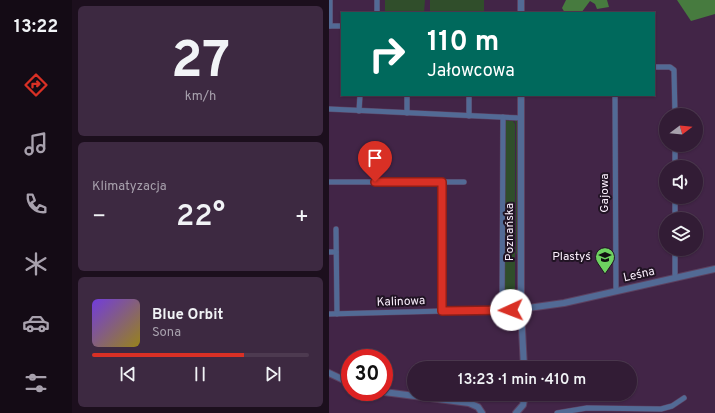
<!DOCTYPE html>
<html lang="pl">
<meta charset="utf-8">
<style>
body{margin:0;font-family:Overpass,sans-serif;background:#3d2941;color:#f1f3f6;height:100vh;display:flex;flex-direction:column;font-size:15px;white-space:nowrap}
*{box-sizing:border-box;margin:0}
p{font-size:13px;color:#a8a1ad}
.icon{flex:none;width:22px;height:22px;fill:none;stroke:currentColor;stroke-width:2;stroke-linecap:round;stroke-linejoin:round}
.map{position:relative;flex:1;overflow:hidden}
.side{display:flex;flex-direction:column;gap:6px;padding:6px;background:#1c0f1d;width:257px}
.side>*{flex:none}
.guide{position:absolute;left:12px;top:12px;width:314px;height:84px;border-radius:0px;box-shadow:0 1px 3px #0004,0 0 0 1px #4d3a50;background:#00695c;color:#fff;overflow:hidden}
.needle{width:26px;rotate:74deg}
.buttons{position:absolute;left:330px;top:108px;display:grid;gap:8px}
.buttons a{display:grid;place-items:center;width:44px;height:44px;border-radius:50%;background:#321c35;box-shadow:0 1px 3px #0004,0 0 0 1px #4d3a50;font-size:20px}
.speed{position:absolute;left:12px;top:349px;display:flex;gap:8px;font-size:20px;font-weight:700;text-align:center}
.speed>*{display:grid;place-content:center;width:52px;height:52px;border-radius:50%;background:#321c35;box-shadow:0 1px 3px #0004,0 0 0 1px #4d3a50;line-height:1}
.speed .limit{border:6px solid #d22;background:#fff;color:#111}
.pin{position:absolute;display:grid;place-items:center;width:34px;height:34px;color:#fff;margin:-41px -17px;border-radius:50% 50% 50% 0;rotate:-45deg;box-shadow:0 0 4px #0007}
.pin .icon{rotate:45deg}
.me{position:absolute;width:44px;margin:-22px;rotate:268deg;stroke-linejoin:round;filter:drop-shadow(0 0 3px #0008)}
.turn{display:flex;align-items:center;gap:14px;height:84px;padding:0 20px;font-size:18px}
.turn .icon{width:52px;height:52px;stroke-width:2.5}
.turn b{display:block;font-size:28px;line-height:34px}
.big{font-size:30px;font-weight:600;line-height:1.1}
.side .widget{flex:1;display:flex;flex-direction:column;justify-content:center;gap:6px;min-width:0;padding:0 14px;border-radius:6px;background:#3d2941}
.side .dial{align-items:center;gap:0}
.dial b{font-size:52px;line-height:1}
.song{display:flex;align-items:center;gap:12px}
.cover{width:48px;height:48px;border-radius:6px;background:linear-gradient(135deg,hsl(260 70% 55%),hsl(50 70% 35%))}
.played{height:4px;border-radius:2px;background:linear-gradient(90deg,#d93025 70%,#4d3a50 70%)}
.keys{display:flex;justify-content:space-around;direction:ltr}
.heat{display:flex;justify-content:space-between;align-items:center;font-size:22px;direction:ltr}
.trip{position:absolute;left:78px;top:361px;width:230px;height:40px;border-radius:20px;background:#321c35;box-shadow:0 1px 3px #0004,0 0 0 1px #4d3a50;font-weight:600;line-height:40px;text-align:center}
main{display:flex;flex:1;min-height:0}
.dock{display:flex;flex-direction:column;width:72px;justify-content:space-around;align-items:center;background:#140b15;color:#a8a1ad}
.dock .icon{width:28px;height:28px}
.dock .selected{color:#d93025}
.dock b{font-size:18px;color:#f1f3f6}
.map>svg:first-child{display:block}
.green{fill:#304e2b}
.forest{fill:#477b3f}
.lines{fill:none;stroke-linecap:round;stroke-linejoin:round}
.minor-casing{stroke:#5c4160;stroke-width:6}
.tertiary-casing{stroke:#5c4160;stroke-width:8}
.minor{stroke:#526a95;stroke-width:5}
.tertiary{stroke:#526a95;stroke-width:6}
.route-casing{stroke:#8d1f18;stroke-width:10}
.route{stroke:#d93025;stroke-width:7}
.labels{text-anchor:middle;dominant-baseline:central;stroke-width:4;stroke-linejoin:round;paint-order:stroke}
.street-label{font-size:12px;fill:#fbf0fd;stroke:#211424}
.poi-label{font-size:12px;fill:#fbf0fd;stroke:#211424;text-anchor:end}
</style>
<main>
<nav class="dock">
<b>13:22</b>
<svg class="icon selected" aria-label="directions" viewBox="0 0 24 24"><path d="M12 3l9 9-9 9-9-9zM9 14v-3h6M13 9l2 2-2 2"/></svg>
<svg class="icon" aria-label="music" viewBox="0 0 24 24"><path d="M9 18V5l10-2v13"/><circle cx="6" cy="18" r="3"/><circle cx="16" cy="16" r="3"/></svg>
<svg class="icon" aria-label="phone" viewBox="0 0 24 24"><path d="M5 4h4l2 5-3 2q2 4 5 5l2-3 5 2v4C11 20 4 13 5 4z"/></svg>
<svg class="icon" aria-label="climate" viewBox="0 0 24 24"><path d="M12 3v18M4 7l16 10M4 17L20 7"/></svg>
<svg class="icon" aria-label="car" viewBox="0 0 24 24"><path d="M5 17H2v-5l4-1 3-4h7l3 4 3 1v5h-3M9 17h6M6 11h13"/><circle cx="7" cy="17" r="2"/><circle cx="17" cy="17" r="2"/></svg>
<svg class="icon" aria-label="filters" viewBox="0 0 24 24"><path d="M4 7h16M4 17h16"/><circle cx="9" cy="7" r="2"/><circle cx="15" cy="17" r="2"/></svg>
</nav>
<section class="side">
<div class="widget dial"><b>27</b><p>km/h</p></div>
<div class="widget"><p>Klimatyzacja</p>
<div class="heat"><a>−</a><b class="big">22°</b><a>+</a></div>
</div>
<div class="widget">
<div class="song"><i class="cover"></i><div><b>Blue Orbit</b><p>Sona</p></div></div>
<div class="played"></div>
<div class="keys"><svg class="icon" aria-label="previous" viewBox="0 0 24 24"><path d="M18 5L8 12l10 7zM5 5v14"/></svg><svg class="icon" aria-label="pause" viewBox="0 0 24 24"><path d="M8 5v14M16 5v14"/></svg><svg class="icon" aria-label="next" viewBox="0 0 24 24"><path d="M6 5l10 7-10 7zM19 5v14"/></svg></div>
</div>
</section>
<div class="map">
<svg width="386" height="413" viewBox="0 0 386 413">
<rect width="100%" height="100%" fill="#422547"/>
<g class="green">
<polygon points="56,0 96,0 95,13 56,13"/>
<rect x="101" y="0" width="54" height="13"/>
<polygon points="185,119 190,123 190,255 187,254 187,124"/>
<polygon points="175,120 184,121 186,124 186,303 184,305 174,307"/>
</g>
<g class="forest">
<polygon points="237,0 278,0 280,7 268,9 266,4 261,1 252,13 236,13 233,8"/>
<polygon points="348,0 386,0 386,14 362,21"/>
</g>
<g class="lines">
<defs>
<g id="minor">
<polyline points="48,13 48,0"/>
<polyline points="0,26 13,26"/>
<polyline points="1,26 1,0"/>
<polyline points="325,67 341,67 345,70 346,115"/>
<polyline points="140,95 140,116"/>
<polyline points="286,95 287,291"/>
<polyline points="0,109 192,118"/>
<polyline points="30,111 31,95"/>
<polyline points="78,113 78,95"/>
<polyline points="346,145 346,167"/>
<polyline points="0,182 135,182"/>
<polyline points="113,182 113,311"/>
<polyline points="346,197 346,219"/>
<polyline points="7,229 8,314"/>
<polyline points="346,249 346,278"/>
<polyline points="0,252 7,252"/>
<polyline points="173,310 174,117"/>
<polyline points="0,314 192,309"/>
<polyline points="228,413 258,408 332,409 343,406 355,398"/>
</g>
<g id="tertiary">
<polyline points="192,13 192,0"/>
<polyline points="192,95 192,309 195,368"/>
<polyline points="192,309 235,303 386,269"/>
<polyline points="0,373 21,383"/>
<polyline points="55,392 140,403 149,407 153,413"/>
<polyline points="187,413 194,405 196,394"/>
</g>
</defs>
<use href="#minor" class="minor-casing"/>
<use href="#tertiary" class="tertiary-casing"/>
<use href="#minor" class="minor"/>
<use href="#tertiary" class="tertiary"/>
</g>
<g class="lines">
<defs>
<polyline id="route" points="46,182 113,182 113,311 182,310"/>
</defs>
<use href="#route" class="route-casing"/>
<use href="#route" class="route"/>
</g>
<defs>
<symbol id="school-pin" viewBox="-11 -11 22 30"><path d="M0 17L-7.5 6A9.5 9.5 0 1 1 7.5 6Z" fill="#6ed360" stroke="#211424"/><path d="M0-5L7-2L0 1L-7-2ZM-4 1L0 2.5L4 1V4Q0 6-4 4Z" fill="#111"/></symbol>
</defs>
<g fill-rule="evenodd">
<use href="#school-pin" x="265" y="246" width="22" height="30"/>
</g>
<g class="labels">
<g class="street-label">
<text transform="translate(276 193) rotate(-90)">Gajowa</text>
<text transform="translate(181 232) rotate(-90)">Poznańska</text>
<text transform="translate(310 275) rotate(-13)">Leśna</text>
<text transform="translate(72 302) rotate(-2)">Kalinowa</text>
</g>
<g class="poi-label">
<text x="262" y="257">Plastyś</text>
</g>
</g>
</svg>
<div class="buttons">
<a><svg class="needle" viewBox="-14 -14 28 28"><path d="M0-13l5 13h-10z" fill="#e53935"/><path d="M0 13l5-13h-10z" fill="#a8a1ad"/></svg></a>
<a><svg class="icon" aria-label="sound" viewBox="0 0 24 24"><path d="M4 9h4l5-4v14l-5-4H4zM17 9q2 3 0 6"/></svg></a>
<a><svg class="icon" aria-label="layers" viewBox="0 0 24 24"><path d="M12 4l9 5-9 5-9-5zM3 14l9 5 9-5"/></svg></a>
</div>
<div class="speed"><div class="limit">30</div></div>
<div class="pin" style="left:46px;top:182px;background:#d93025"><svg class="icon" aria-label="arrive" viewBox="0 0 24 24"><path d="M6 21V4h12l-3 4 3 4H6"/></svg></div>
<svg class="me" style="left:182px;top:310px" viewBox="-20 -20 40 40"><circle r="19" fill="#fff"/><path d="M0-13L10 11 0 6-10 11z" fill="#d93025"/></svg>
<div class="trip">13:23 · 1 min · 410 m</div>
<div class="guide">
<div class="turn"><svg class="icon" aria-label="right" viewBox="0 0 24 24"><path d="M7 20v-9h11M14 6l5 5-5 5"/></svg><div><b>110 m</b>Jałowcowa</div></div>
</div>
</div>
</main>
